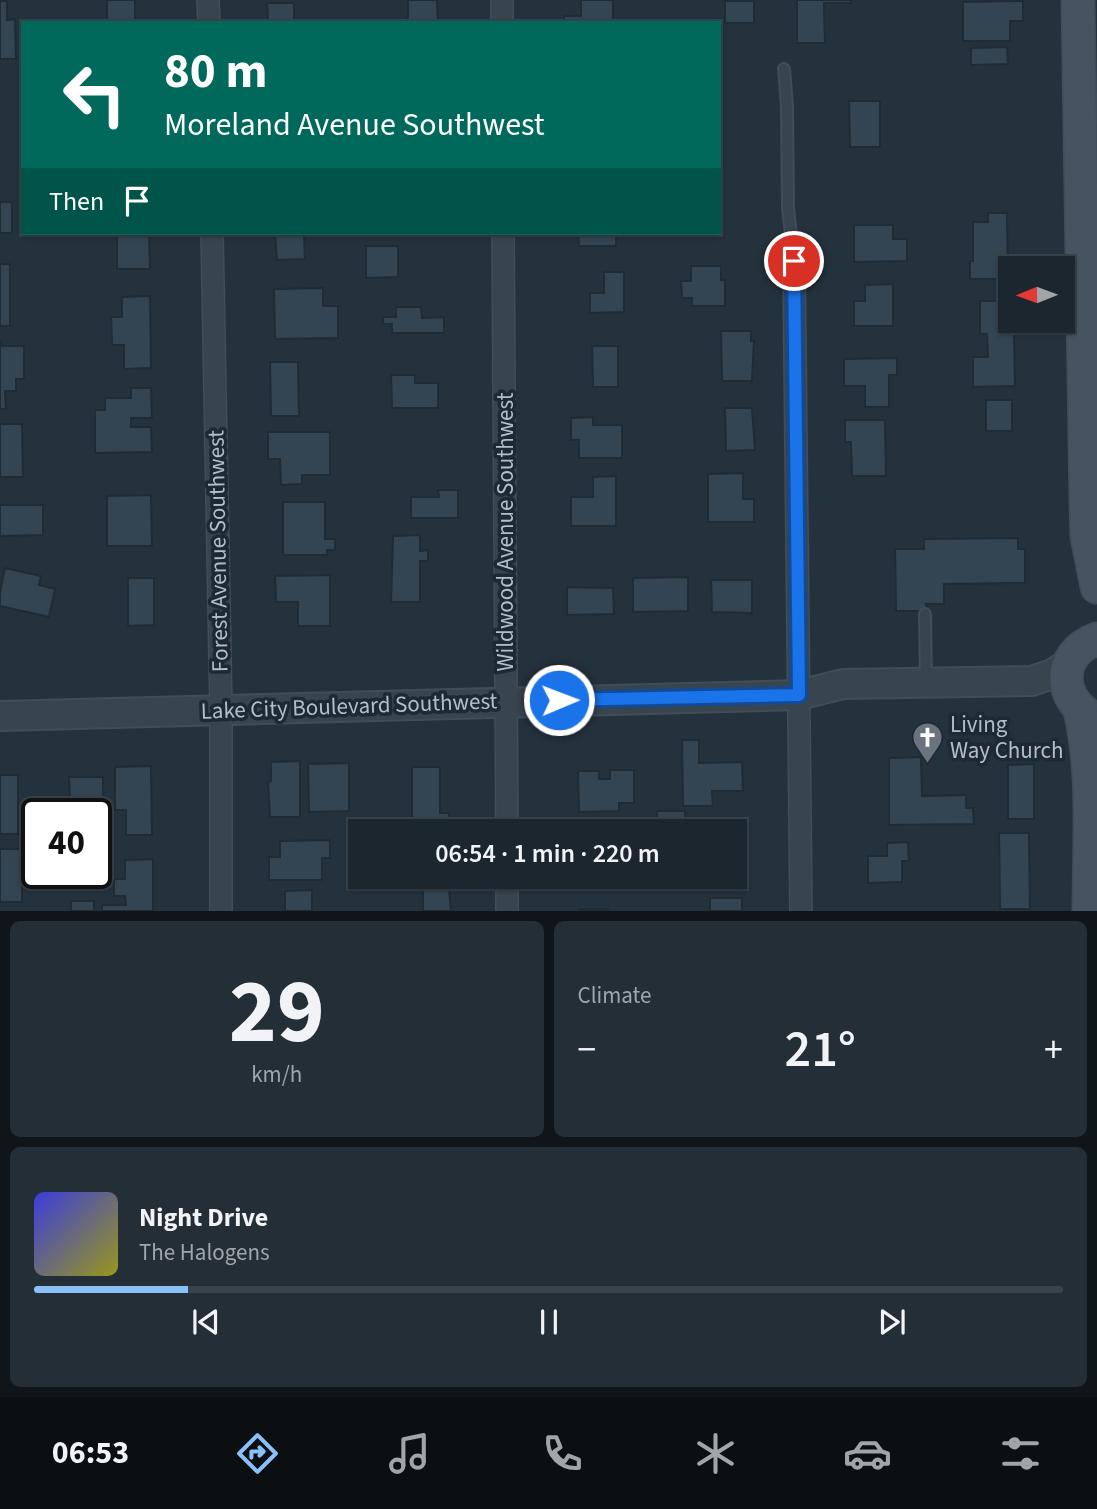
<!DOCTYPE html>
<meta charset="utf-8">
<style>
body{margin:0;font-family:"Source Sans 3",sans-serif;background:#242e36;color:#f1f3f6;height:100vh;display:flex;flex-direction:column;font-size:26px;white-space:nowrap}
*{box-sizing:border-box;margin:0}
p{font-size:23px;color:#a0a5aa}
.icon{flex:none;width:38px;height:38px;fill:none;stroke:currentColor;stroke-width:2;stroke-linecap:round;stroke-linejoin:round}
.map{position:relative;height:911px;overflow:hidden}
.side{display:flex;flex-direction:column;gap:10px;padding:10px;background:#0f1519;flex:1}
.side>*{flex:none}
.hud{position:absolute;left:21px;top:21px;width:700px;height:214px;border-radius:0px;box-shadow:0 2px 5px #0004,0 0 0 2px #39434a;background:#00695c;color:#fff;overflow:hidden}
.needle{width:46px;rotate:269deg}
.controls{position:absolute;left:998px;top:256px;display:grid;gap:14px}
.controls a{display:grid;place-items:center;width:77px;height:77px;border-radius:0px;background:#1b262e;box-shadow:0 2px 5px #0004,0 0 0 2px #39434a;font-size:35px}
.speed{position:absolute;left:21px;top:798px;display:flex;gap:14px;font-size:35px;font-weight:700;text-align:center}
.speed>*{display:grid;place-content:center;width:91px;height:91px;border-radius:50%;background:#1b262e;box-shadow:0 2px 5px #0004,0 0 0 2px #39434a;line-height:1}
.speed .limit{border:4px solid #111;border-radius:10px;background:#fff;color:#111}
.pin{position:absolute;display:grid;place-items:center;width:60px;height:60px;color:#fff;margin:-30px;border:4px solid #fff;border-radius:50%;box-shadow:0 2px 7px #0007}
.me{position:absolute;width:77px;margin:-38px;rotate:89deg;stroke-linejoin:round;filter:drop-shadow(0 0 5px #0008)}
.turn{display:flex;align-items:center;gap:24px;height:147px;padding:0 28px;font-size:32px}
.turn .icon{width:91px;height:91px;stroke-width:2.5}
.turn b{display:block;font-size:49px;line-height:60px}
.then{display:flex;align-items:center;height:66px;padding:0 28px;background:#0003;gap:14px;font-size:26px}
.big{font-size:52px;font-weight:600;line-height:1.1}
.side .tile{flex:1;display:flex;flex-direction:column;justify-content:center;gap:10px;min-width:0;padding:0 24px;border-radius:10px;background:#242e36}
.side .dial{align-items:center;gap:0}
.dial b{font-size:91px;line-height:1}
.song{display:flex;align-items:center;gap:21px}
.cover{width:84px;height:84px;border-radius:10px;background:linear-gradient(135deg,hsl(240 70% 55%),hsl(60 70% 35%))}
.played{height:7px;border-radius:4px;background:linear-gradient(90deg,#8ac0f8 15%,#39434a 15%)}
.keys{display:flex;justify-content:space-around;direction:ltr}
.heat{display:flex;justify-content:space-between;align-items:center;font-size:38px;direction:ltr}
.side .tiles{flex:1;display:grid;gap:10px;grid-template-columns:1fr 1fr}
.tile:last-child{grid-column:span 2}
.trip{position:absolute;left:348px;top:819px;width:399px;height:70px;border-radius:0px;background:#1b262e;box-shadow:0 2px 5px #0004,0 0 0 2px #39434a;font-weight:600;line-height:70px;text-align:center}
.menu{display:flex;height:112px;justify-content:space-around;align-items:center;background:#0b0f12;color:#a0a5aa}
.menu .icon{width:49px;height:49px}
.menu .on{color:#8ac0f8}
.menu b{font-size:32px;color:#f1f3f6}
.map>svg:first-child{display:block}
.building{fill:#334452;stroke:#1f2b35;stroke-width:2}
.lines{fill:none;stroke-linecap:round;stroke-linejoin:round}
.service-casing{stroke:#414d57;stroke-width:14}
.minor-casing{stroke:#414d57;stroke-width:24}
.tertiary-casing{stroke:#414d57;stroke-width:32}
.secondary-casing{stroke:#414d57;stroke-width:35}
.service{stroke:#38444e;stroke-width:10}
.minor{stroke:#38444e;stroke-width:21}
.tertiary{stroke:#38444e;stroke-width:28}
.secondary{stroke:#465361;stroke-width:32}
.route-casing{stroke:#114b97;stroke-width:18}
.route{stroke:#1a73e8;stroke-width:12}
.labels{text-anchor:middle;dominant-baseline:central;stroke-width:7;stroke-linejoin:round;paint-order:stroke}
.street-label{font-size:23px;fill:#b4bec9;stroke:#1d2933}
.poi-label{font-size:23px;fill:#b4bec9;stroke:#1d2933;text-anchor:start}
</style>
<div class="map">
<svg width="1097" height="911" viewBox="0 0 1097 911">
<rect width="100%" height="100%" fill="#24323e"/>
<g class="building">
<rect x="107" y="0" width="28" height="23"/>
<polygon points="408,0 437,0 438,23 408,23"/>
<polygon points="581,0 613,0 613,23 564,23 564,16 581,16"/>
<polygon points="797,0 851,0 851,3 824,3 825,43 797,43"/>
<polygon points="0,1 7,1 7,20 15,19 16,59 0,59"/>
<rect x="725" y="1" width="29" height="22"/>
<polygon points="1023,1 1023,21 1010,21 1010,41 963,41 963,2"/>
<polygon points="267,3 294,3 294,23 268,23"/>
<polygon points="1007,47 1008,64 971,65 971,48"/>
<polygon points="849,101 880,101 880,147 850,147"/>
<polygon points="719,195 721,195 722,232 719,232"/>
<rect x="0" y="202" width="12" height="31"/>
<polygon points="988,213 1007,213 1008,279 970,279 970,261 973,261 973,222 988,222"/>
<polygon points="854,225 893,225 893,239 907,239 907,261 854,262"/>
<polygon points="117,233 149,233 150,269 117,269"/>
<polygon points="275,233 304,233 305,259 277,260"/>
<polygon points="578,233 616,233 616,246 579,246"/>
<polygon points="366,246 398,246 398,277 366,278"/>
<rect x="0" y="264" width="10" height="62"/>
<polygon points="691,266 721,266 721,280 725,280 725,306 692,306 692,298 682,298 681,281 691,281"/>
<polygon points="604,272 624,272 624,312 590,313 590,293 604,293"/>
<polygon points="893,284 893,326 854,326 854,301 865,301 865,285"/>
<polygon points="323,288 323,306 338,306 338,338 275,339 274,289"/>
<polygon points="150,296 151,368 124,369 124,345 112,345 111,317 122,317 122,297"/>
<polygon points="980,301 1010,301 1010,320 1019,320 1019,334 1014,334 1015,386 973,387 973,357 988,357 987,334 980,334"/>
<polygon points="396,307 421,307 422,318 444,317 444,333 392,333 392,324 383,324 383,317 396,317"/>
<polygon points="721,331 751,331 751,341 754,341 752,381 722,381"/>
<polygon points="0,340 1,346 24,346 24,379 16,379 16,391 5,391 6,409 0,409"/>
<polygon points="592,346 618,346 618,387 593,387"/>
<polygon points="897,358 897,375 889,375 889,407 865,407 865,386 844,386 844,359"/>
<polygon points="270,362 298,362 299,416 271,416"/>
<polygon points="391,375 415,375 415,383 438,383 438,408 392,408"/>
<polygon points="131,388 151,388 152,418 131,418 131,427 151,427 152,452 95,453 95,410 105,410 105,398 131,398"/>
<rect x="986" y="400" width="26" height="31"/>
<polygon points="725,408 752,408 755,450 726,451"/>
<polygon points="593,417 593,425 622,425 622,458 579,458 579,440 571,440 571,418"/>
<polygon points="845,420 885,420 886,476 852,476 851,442 845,442"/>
<polygon points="0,424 22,424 23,477 0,477"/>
<polygon points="268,432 330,432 330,475 302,475 302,484 281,485 280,459 268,459"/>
<polygon points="743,473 743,499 754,499 754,522 708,522 708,474"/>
<polygon points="616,476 616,526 571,526 571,497 593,497 593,477"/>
<polygon points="438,490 458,490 458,518 411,518 411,497 439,497"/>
<polygon points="151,495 152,546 107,546 107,496"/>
<polygon points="283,502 325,502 325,539 335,539 335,550 327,550 327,555 283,555"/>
<polygon points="0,505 43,505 43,535 0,536"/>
<polygon points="420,535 420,551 428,550 428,561 420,561 420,602 391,602 393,536"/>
<polygon points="1018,538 1018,549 1025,549 1025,583 944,584 944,604 926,604 927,611 896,611 895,549 924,549 924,539"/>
<polygon points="5,568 41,576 39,585 55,589 49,617 0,606 0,592"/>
<polygon points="330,575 330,626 298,626 298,602 276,602 275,576"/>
<polygon points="688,577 688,611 633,612 633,578"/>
<polygon points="128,578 154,578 154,625 128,626"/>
<polygon points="711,580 752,580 752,613 712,612"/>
<polygon points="567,587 613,588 614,614 567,615"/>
<polygon points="682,740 699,740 699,763 742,762 743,791 712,791 713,806 683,806"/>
<polygon points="921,757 922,796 966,795 966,808 973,808 974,824 889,825 889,758"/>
<polygon points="300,761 300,817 270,817 268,782 271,781 271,762"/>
<polygon points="349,763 349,811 309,812 308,764"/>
<polygon points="1034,764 1034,819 1008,819 1008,765"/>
<polygon points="151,766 152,835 126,835 126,810 115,810 115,767"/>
<polygon points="412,767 440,767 440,813 449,813 449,831 412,831"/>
<polygon points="610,770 634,770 634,803 619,803 619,811 579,812 578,771 599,771 599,779 610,779"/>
<rect x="0" y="775" width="18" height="59"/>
<polygon points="69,777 103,777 103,801 70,801"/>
<polygon points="657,811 685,811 686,831 657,831"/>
<polygon points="712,821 743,821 744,845 740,845 740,881 712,881 712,877 735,877 735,831 712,831"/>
<polygon points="999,833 1029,833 1030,909 1000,909"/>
<polygon points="330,840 330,858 322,858 322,880 269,880 269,857 280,857 280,841"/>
<polygon points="908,842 909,861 902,861 902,882 868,883 868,856 887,856 887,843"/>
<rect x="0" y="849" width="22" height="53"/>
<polygon points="153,859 153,911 102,911 102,905 126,905 125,896 114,896 114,879 125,879 125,860"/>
<polygon points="570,877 608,877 608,890 571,890"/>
<polygon points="423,889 449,889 451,911 423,911"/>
<polygon points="312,890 312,911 285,911 285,891"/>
<rect x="710" y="898" width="32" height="13"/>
<rect x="71" y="901" width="23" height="10"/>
<rect x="580" y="909" width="28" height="2"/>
</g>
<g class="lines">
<defs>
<g id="service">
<polyline points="784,69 787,106 788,208 794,261"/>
<polyline points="925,614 926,682"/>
</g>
<g id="minor">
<polyline points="208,0 209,23"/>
<polyline points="502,0 502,23"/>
<polyline points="212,233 221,711 221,911"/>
<polyline points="503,233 507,831"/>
<polyline points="794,261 801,911"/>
<polyline points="507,877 507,911"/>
</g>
<polyline id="tertiary" points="0,716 799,695 843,684 1032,681 1052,674 1069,664"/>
<g id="secondary">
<polyline points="1078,0 1086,500 1087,536 1097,587"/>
<path d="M1097,639C1054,655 1058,702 1097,720"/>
<path d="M1080,710C1095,775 1089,844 1089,911"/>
</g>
</defs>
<use href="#service" class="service-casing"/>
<use href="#minor" class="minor-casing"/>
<use href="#tertiary" class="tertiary-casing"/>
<use href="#secondary" class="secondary-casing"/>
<use href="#service" class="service"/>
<use href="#minor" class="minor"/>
<use href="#tertiary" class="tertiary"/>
<use href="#secondary" class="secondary"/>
</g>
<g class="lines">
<defs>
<polyline id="route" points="559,700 799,695 794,261"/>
</defs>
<use href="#route" class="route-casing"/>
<use href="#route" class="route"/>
</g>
<defs>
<symbol id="church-pin" viewBox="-11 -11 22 30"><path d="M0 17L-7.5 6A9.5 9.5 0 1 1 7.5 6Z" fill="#6b7280" stroke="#1d2933"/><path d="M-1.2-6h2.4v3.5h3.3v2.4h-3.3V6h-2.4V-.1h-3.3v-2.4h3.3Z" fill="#fff"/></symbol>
</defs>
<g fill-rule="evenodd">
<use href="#church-pin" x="910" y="720" width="35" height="47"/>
</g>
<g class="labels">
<g class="street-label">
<text transform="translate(505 532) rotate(-90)">Wildwood Avenue Southwest</text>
<text transform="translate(218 551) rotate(-91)">Forest Avenue Southwest</text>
<text transform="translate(349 706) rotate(-2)">Lake City Boulevard Southwest</text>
</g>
<g class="poi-label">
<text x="950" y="724">Living<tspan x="950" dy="26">Way Church</tspan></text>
</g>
</g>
</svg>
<div class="controls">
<a><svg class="needle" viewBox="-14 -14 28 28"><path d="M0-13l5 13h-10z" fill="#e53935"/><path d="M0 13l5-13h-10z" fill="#a0a5aa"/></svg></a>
</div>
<div class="speed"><div class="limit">40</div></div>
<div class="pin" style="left:794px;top:261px;background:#d93025"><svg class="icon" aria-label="arrive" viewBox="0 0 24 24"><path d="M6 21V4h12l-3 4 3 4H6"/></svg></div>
<svg class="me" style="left:559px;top:700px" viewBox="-20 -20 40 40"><circle r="17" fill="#1a73e8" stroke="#fff" stroke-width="3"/><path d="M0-11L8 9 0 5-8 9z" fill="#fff"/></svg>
<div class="trip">06:54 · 1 min · 220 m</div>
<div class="hud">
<div class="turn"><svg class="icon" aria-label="left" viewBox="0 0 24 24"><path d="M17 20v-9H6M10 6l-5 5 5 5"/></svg><div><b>80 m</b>Moreland Avenue Southwest</div></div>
<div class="then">Then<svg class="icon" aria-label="arrive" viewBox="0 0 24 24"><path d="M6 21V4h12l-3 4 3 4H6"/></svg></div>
</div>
</div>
<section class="side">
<div class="tiles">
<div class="tile dial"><b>29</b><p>km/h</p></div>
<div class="tile"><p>Climate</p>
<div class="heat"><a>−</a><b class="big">21°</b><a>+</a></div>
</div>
<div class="tile">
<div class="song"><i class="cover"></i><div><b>Night Drive</b><p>The Halogens</p></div></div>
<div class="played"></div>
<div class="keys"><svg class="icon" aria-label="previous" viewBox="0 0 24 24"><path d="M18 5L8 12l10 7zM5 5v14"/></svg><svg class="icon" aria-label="pause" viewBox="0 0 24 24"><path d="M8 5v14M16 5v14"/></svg><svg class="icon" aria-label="next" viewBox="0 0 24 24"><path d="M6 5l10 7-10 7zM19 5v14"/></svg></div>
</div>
</div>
</section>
<nav class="menu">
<b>06:53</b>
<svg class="icon on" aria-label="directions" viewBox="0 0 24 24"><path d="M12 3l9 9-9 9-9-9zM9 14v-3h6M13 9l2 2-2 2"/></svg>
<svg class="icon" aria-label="music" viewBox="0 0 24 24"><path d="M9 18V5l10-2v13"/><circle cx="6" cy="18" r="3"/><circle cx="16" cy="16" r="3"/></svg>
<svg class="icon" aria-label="phone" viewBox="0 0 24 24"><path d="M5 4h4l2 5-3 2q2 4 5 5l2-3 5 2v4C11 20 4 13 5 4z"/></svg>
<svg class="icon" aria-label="climate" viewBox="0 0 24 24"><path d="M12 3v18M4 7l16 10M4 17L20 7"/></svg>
<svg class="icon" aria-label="car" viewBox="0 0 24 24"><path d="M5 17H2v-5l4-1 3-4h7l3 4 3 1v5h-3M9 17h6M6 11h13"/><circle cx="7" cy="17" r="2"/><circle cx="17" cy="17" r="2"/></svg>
<svg class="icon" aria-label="filters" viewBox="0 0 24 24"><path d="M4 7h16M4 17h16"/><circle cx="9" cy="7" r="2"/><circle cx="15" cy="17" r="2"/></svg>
</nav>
